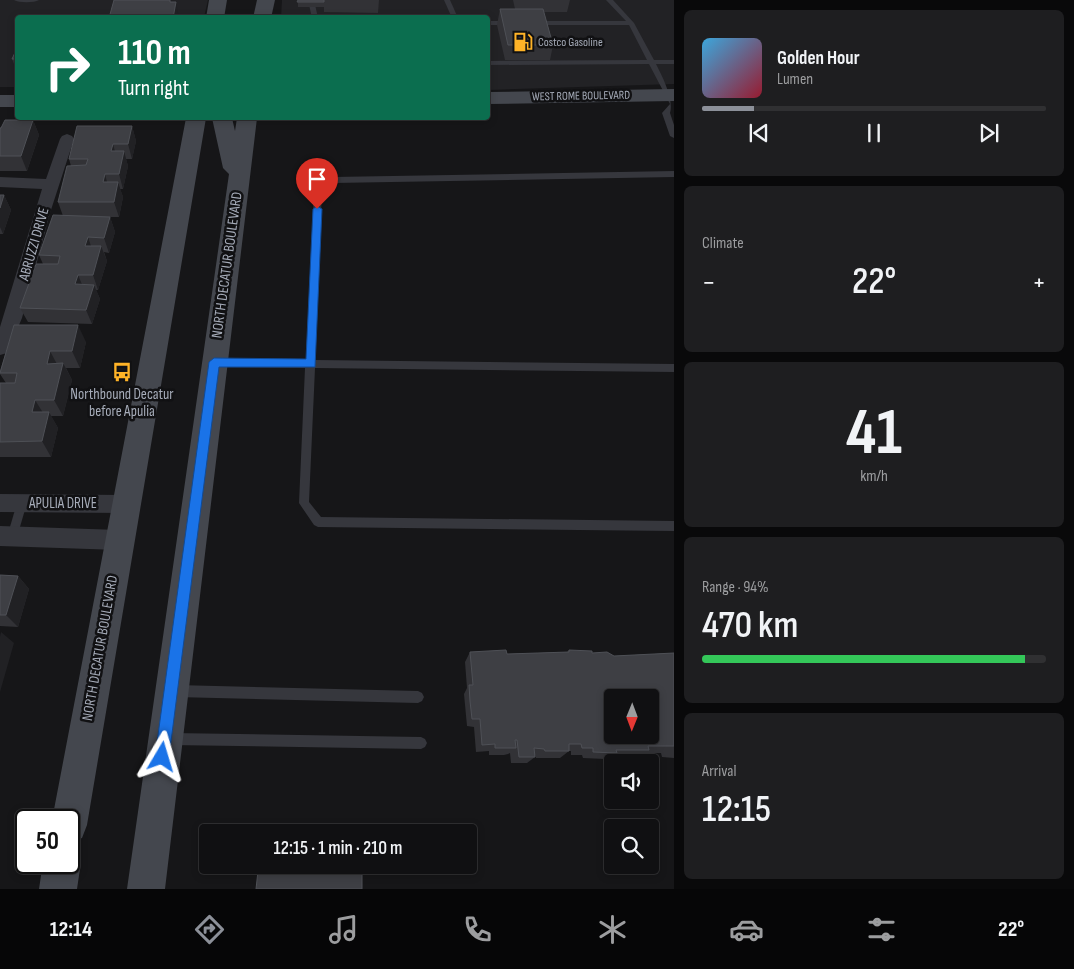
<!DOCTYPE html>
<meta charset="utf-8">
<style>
body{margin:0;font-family:"Sofia Sans Condensed",sans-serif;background:#1e1e20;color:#f1f3f6;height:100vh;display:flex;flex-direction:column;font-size:19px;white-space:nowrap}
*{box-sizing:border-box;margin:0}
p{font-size:16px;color:#9c9d9f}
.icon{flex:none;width:28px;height:28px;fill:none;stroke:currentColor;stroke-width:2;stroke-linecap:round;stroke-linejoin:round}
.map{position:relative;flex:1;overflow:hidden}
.panel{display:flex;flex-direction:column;gap:10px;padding:10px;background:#09090a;width:400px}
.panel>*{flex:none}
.hud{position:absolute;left:15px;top:15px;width:475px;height:105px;border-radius:5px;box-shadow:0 2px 8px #0003,0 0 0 1px #303032;background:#0b6e4f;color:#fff;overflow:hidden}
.needle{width:32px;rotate:181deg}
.tools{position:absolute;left:604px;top:689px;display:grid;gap:10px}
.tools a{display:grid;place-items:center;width:55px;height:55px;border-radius:5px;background:#101012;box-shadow:0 2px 8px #0003,0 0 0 1px #303032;font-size:25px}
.speed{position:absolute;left:15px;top:809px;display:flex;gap:10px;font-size:25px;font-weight:700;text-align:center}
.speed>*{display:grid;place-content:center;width:65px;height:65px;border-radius:50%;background:#101012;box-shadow:0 2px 8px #0003,0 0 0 1px #303032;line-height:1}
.speed .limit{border:2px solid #111;border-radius:8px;background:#fff;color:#111}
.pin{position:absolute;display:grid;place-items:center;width:42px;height:42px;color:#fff;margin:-51px -21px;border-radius:50% 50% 50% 0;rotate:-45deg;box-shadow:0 0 5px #0007}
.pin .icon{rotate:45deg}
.me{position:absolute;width:55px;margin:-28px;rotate:7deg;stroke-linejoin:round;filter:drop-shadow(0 0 4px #0008)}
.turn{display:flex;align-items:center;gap:18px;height:105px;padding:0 20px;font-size:22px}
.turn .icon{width:65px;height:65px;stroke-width:2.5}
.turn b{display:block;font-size:35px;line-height:42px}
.big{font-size:38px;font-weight:600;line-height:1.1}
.panel .card{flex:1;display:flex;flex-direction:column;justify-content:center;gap:8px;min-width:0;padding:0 18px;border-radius:8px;background:#1e1e20}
.panel .dial{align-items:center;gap:0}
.dial b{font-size:65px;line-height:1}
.song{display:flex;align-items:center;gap:15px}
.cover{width:60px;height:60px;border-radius:8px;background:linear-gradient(135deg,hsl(200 70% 55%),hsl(350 70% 35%))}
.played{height:5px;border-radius:2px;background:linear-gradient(90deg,#8c9099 15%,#303032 15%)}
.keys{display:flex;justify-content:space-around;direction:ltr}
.heat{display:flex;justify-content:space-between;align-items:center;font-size:28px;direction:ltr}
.charge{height:8px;border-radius:4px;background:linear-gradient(90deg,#34c759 94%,#303032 0)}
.trip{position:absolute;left:199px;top:824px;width:278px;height:50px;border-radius:5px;background:#101012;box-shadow:0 2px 8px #0003,0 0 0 1px #303032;font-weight:600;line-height:50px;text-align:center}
.dock{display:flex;height:80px;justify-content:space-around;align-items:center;background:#060607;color:#9c9d9f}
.dock .icon{width:35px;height:35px}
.dock .active{color:#8c9099}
.dock b{font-size:22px;color:#f1f3f6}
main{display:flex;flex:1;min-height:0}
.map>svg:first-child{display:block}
.built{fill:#222225}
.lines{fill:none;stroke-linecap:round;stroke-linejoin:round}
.lane{fill:#36373d;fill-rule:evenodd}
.street{fill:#36373d;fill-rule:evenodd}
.secondary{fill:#44474e;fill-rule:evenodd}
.wall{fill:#323236}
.shaded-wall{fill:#212124}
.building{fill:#3e3f44;stroke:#4e5056;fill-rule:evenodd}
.route{fill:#1a73e8;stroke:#114b97}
.labels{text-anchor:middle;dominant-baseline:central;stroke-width:5;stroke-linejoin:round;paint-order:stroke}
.far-poi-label{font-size:12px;fill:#a6acb9;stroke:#111113;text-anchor:start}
.far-street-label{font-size:12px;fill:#a6acb9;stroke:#111113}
.street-label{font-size:15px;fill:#a6acb9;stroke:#111113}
.poi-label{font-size:15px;fill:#a6acb9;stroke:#111113}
</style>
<main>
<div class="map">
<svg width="674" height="889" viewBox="0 0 674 889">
<rect width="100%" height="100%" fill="#161618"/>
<g class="built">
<polygon points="0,0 208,0 204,17 18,18 17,87 0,87"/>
<polygon points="282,0 674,0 674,84 488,90 488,18 281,18"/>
</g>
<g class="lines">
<g class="lane">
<path d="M14,0H39C34,3 19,3 14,0Z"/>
<polygon points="308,0 314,0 318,18 312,18"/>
<polygon points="444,0 450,0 458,18 452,18"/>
<path d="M606,0H613L634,23L654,60H674V64H656C663,78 674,99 670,113L674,125V138L670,136L662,113L670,104L649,64L488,65V61L647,60L629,25H535L532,23L535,21H626Z"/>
<polygon points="488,21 510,21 513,23 510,25 488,25"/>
<polygon points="674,171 674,177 333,183 325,185 322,190 315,360 674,364 674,372 315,368 309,502 321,517 674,521 674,531 318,527 314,525 299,503 305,368 215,367 210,363 215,359 306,360 314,190 319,181 333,177"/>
<polygon points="22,498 26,500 27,503 17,537 16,540 12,542 8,540 7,537 17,503 18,500"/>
<polygon points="176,685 418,691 422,693 424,697 422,701 418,703 176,697 172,695 170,691 172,687"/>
<polygon points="170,733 421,737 425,739 427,743 425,747 421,749 170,745 166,743 164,739 166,735"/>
</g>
<g class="street">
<polygon points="67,134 72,136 74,139 50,213 22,318 7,353 0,355 0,327 42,189 0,187 0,177 46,179 60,139 62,136"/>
<polygon points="0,494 125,495 132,497 135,504 132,511 125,513 0,512"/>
<polygon points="0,526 119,530 127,533 130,540 127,547 119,550 0,546"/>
</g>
<g class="secondary">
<polygon points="209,0 227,0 224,18 206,18"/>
<polygon points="257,0 275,0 271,18 253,18"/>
<polygon points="674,89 674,101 488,104 488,92"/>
<rect x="0" y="95" width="18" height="12"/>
<polygon points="186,118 206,118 87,825 82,838 69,843 69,820 52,820"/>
<polygon points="212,118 232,118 235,131 237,118 257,118 165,889 127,889 229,174 223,168"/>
<polygon points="69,846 75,849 81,862 77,889 39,889 43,862 69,862"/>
</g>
</g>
<g class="wall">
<polygon points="298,0 379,0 378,13 324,12 324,7 298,7"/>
<polygon points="513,0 570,0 567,12 544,12 553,45 550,60 505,60 497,25 500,9 515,9"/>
<polygon points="18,46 18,74 12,59"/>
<polygon points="33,120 39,135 27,171 0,171 0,128"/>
<polygon points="132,126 136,141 132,159 126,159 128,166 123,189 120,189 123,197 119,217 97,217 110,217 115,232 109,253 104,252 107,261 98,290 96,290 100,299 92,324 28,322 20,308 43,264 39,255 63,216 58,202 71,166 69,159"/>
<polygon points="0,195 4,195 11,210 3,234 0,234"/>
<polygon points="14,325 86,342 80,368 66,368 72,380 63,416 51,416 58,428 51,457 0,457 0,383 6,383 0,374 0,371"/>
<polygon points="0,575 18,576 29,589 18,627 0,626"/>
<polygon points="569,650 614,656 674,653 674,758 662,757 661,753 644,753 636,757 609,757 605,759 583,758 582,755 571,755 571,751 569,751 560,758 536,758 535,755 535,757 527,763 511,763 510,753 508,754 504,755 489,755 489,751 476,752 474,727 467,726 464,694 467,688 465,662 470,652 507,654 567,652"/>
</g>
<g class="shaded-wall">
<polygon points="170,0 176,0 172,17 170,2"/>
<polygon points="176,2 179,18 173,18"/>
<polygon points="33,120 39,135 27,171 21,156"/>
<polygon points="132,126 136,141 132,159 128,144"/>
<polygon points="113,144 117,159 111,151"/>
<polygon points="124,151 128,166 123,189 119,174"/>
<polygon points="105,174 109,190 103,182"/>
<polygon points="118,182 123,197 119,217 114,202"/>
<polygon points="4,195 11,210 3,234 0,227 0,208"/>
<polygon points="110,217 115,232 109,253 104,238"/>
<polygon points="88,237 93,252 85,246"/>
<polygon points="101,246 107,261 98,290 93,275"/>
<polygon points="78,275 84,289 75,284"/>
<polygon points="94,285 100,299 92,324 86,310"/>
<polygon points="78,325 86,342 80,368 72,351"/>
<polygon points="50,351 59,368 47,364"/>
<polygon points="63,363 72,380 63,416 54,400"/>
<polygon points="35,400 45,416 32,412"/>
<polygon points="49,412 58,428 51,457 42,441"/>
<polygon points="18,576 29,589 18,627 6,615"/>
<polygon points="1,632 14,643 0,692 0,637"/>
</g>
<g class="building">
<polygon points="114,0 170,0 170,2 176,2 173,18 109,18"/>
<polygon points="298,0 324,0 324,2 297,2"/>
<polygon points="500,9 543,9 553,45 508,45"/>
<polygon points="18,46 18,59 12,59"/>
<polygon points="5,120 33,120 21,156 0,156 0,128 1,128"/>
<polygon points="77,126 132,126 128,144 113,144 111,151 124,151 119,174 105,174 103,182 118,182 114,202 58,202 67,166 86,165 88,159 69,159"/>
<polygon points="0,195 4,195 0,208"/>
<polygon points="53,215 110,217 104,238 88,237 85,246 101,246 93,275 78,275 75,284 94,285 86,310 20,308 36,264 58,264 60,256 39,255"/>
<polygon points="14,325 78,325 72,351 50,351 47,364 63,363 54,400 35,400 32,412 49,412 42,441 0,442 0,383 15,383 17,373 0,373"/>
<polygon points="0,575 18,576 6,615 0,615"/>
<path d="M506,650L507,654L569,652V650L592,651V653L607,652L614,656L674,653V746H648L649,750H616L617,753L593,752V748H582L581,744H569V751H545L544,749L534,748L535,757H519L517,740H515L516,748H495V744L482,745L480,719H472L470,701L469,685H473L470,652ZM612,698H650V735H612Z"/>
<polygon points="266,865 362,865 362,889 256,889 258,871 265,871"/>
</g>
<polygon class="route" points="317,206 322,209 315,367 219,367 169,757 167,762 162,765 157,762 155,757 209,362 214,358 306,359 313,209"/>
<defs>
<symbol id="fuel-bare" viewBox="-9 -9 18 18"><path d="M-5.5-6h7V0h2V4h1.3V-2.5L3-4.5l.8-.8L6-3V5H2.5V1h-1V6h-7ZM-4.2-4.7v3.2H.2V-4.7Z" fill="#ffb327" stroke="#111113" stroke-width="2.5" paint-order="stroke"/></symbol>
<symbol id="bus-bare" viewBox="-9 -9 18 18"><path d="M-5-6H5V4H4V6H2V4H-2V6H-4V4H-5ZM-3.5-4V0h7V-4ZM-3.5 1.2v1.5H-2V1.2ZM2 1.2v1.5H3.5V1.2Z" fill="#ffb327" stroke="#111113" stroke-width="2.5" paint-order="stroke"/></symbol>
</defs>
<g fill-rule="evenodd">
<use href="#fuel-bare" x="509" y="28" width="28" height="28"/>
<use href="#bus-bare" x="108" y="358" width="28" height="28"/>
</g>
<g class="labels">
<g class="far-poi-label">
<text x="538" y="42">Costco Gasoline</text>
</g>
<g class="far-street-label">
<text transform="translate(581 96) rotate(-1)">WEST ROME BOULEVARD</text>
</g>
<g class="street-label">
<text transform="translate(34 244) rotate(-74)">ABRUZZI DRIVE</text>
<text transform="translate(227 265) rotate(-82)">NORTH DECATUR BOULEVARD</text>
<text x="63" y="503">APULIA DRIVE</text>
<text transform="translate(100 648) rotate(-80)">NORTH DECATUR BOULEVARD</text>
</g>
<g class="poi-label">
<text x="122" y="394">Northbound Decatur<tspan x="122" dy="17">before Apulia</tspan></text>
</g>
</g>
</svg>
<div class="tools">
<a><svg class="needle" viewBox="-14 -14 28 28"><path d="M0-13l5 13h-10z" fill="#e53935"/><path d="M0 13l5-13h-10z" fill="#9c9d9f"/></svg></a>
<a><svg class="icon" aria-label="sound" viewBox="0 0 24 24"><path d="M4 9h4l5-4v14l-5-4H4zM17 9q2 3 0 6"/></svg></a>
<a><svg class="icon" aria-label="search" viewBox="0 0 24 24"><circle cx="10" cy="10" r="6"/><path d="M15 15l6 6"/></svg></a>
</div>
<div class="speed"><div class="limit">50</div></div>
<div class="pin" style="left:317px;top:209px;background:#d93025"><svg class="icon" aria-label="arrive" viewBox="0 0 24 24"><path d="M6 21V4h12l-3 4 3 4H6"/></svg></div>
<svg class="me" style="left:162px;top:757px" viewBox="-20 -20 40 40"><path d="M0-17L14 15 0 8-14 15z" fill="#1a73e8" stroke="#fff" stroke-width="4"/></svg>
<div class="trip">12:15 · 1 min · 210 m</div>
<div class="hud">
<div class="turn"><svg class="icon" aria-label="right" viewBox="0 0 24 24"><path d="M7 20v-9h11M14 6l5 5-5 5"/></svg><div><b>110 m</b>Turn right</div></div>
</div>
</div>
<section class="panel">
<div class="card">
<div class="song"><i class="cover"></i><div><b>Golden Hour</b><p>Lumen</p></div></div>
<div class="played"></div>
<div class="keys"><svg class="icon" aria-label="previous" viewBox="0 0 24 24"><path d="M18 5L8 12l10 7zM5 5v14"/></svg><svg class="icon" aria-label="pause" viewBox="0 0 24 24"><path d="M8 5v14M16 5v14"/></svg><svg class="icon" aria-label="next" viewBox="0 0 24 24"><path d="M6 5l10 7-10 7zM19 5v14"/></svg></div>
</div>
<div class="card"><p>Climate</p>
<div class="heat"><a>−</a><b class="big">22°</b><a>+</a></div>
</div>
<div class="card dial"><b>41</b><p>km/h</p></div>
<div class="card"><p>Range · 94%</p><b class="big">470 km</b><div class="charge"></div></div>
<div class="card"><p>Arrival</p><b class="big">12:15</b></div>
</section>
</main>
<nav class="dock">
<b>12:14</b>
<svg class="icon active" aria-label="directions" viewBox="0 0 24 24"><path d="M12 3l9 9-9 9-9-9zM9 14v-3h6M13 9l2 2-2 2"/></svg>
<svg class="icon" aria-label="music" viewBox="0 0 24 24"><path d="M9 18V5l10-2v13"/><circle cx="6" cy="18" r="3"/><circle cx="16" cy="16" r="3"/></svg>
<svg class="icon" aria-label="phone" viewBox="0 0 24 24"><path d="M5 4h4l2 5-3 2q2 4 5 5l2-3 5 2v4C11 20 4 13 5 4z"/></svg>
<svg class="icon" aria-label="climate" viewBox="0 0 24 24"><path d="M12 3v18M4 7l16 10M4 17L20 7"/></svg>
<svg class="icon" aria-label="car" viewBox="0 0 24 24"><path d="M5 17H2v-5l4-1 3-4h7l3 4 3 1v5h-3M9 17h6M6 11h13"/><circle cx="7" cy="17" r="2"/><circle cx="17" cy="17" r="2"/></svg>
<svg class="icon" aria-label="filters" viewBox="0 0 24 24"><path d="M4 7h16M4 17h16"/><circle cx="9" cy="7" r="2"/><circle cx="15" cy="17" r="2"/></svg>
<b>22°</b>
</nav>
